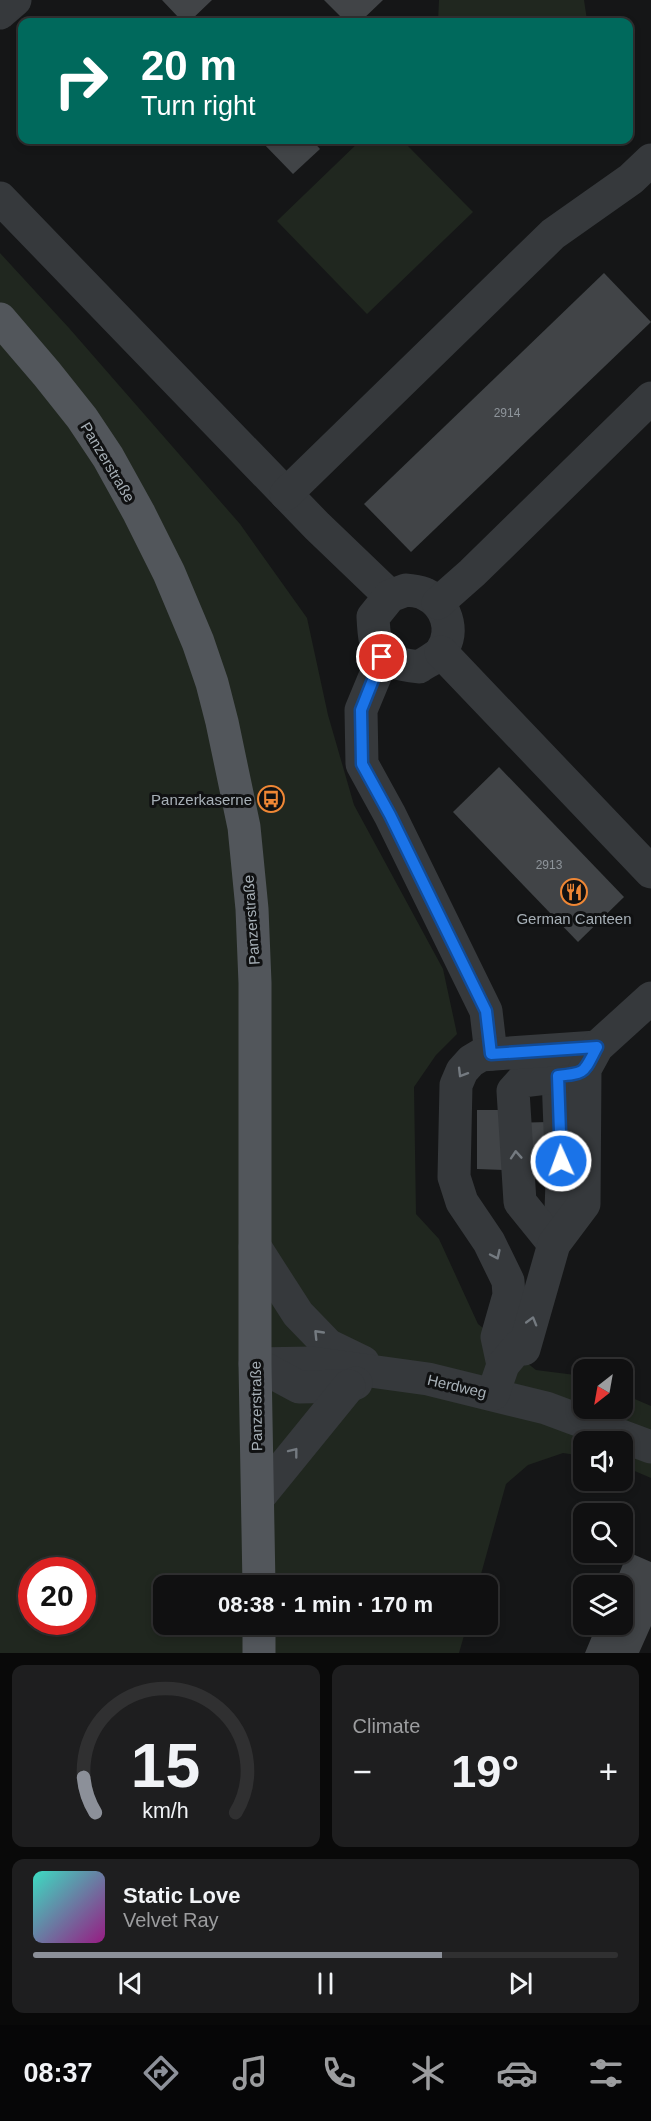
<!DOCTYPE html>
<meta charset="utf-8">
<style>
body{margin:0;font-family:Arial,sans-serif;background:#1e1e1f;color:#f1f3f6;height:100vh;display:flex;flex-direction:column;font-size:22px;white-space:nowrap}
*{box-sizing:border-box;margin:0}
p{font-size:20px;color:#9c9d9f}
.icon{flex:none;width:33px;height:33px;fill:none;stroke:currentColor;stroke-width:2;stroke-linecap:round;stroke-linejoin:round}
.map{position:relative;height:1653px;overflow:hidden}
.side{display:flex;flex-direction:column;gap:12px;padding:12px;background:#090909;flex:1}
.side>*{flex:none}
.banner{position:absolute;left:18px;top:18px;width:615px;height:126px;border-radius:12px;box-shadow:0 3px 9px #0003,0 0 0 2px #303031;background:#00695c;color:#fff;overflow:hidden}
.needle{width:39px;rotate:211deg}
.controls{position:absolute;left:573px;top:1359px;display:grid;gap:12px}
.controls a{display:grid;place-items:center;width:60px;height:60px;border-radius:12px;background:#101011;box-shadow:0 3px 9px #0003,0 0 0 2px #303031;font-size:30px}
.speed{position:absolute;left:18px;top:1557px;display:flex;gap:12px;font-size:30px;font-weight:700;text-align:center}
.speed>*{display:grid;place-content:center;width:78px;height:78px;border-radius:50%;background:#101011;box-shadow:0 3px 9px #0003,0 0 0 2px #303031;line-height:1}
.speed .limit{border:9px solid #d22;background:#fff;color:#111}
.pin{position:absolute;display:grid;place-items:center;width:51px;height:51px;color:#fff;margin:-26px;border:3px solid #fff;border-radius:50%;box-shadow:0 2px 6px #0007}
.me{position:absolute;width:66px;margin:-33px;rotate:358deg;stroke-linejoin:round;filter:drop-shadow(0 0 4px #0008)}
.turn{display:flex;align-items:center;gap:21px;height:126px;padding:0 24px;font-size:27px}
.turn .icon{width:78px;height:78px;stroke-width:2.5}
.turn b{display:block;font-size:42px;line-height:51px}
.big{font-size:45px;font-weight:600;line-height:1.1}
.side .card{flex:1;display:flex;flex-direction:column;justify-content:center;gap:9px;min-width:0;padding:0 21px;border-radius:12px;background:#1e1e1f}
.side .dial{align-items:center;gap:0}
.dial svg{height:156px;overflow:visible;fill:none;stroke:#303031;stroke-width:7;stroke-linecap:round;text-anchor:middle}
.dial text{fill:#f1f3f6;stroke:none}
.song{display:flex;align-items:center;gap:18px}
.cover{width:72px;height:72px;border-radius:9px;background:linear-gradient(135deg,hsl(170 70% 55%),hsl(310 70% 35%))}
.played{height:6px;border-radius:3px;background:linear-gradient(90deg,#8c9099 70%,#303031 70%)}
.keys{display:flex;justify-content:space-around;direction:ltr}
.heat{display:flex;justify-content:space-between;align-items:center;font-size:33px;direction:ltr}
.side .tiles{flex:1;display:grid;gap:12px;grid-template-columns:1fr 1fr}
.card:last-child{grid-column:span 2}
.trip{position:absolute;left:153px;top:1575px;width:345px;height:60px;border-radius:12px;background:#101011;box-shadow:0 3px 9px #0003,0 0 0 2px #303031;font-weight:600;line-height:60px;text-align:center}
.tabs{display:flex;height:96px;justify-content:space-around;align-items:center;background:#060607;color:#9c9d9f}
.tabs .icon{width:42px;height:42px}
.tabs .active{color:#8c9099}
.tabs b{font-size:27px;color:#f1f3f6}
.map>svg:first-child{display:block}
.green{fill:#20271f;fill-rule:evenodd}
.building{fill:#414447}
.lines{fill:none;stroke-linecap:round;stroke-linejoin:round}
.minor{stroke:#36393c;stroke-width:33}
.major{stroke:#52565b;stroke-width:33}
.oneway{stroke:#747a80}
.route-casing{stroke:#114b97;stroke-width:15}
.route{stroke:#1a73e8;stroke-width:10}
.labels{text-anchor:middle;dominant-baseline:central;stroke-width:6;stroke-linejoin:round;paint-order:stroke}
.number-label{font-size:12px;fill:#8e959b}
.street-label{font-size:15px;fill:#a7b0b7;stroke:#101112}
.poi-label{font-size:15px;fill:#a7b0b7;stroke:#101112;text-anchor:end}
</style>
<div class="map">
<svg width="651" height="1653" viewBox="0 0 651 1653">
<rect width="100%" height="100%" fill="#151617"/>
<g class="green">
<polygon points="439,0 584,0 587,20 590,22 438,22"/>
<polygon points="361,140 402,140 473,212 367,314 277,221"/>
<path d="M0,253L69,328L240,524L307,618L328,715L354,805L443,969L457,1034L436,1055L414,1087L416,1214L439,1239L478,1324L536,1370L583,1376L584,1408H622L623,1394L651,1406V1478L623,1466L622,1442H584L583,1456L563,1453L528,1465L506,1484L478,1585L164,1586V1624L467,1625L459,1653H0ZM32,1570H82V1622H32Z"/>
</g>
<g class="building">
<polygon points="162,0 212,0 189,22 175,22 179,18"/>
<polygon points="324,0 383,0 360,22 346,22"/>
<polygon points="260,140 312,140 320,149 293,174"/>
<polygon points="604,273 651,322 411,552 364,504"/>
<polygon points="499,767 624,897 578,942 453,812"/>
<polygon points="477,1110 505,1110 504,1123 549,1122 551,1173 506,1174 504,1170 477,1169"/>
<polygon points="628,1552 651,1562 651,1626 639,1653 585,1653 597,1624 622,1624 622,1586 614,1586"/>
</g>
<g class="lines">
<g class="minor">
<polyline points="0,13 15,0"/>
<polyline points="0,198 317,526 390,596"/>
<polyline points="286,494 553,234 631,179 651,160"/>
<path d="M406,590C412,591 420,591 425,594C446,604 455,630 442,650C438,657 426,662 419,667C379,662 375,657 373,617L390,596Z"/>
<polyline points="438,603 472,573 651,398"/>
<polyline points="441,652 651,872"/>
<polyline points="383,657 361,710 362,764 390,815 486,1011 491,1054"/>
<polyline points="558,1076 562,1182 561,1210"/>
<polyline points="554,1244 520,1202 513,1091 522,1081 579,1074 585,1069"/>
<polyline points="255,1247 298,1314 328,1345 363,1362"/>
<polyline points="255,1364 312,1363 428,1379 546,1408 651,1447"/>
<polyline points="503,1365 497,1337 509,1295 508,1281 489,1242 462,1202 454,1177 456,1085 462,1071 471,1061 481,1055 597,1047"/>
<polyline points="260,1366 299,1387 349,1386 356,1383"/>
<polyline points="493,1394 503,1365 518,1347 524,1349 554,1244 584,1204 585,1069 597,1047 651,998"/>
<polyline points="258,1498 349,1386"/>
</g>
<g class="major">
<polyline points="0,319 47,374 82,418 108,457 139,513 169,573 198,642 212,683 222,722 244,827 252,909 255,983 255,1364 259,1586"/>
<polyline points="259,1624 259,1653"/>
</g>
</g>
<defs><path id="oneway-chevron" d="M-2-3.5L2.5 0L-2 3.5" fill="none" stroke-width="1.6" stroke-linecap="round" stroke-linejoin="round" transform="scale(1.5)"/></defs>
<g class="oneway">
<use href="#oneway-chevron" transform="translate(462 1073) rotate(121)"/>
<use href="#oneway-chevron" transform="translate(516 1155) rotate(-94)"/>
<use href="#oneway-chevron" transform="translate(496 1255) rotate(65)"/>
<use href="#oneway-chevron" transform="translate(532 1321) rotate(-74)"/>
<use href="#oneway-chevron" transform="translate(318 1334) rotate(-134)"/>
<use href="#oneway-chevron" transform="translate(294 1452) rotate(-52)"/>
</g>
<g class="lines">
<defs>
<path id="route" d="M382,657L361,710L362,764L390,815L486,1011L491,1054L597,1047C583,1073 587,1073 558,1076L561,1161"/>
</defs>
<use href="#route" class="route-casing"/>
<use href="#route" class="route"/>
</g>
<defs>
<symbol id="bus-ring" viewBox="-11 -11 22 22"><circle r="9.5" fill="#101112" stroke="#ef8735" stroke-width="1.5"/><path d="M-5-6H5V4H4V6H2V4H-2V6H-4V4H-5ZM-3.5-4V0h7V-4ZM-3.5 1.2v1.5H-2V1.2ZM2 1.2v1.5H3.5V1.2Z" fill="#ef8735"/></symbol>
<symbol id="restaurant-ring" viewBox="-11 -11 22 22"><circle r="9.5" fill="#101112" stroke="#ef8735" stroke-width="1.5"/><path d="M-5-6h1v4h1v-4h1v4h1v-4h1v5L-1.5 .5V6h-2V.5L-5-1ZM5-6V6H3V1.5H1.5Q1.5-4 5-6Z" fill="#ef8735"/></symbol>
</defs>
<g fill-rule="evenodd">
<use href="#bus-ring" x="256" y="784" width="30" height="30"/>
<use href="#restaurant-ring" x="559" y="877" width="30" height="30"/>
</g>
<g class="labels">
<g class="number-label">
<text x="507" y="413">2914</text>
<text x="549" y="865">2913</text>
</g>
<g class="street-label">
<text transform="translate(108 462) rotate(59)">Panzerstraße</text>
<text transform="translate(251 920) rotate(-94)">Panzerstraße</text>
<text transform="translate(457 1386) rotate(13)">Herdweg</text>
<text transform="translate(256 1406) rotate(-91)">Panzerstraße</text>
</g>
<g class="poi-label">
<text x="252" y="799">Panzerkaserne</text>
<text x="574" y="918" text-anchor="middle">German Canteen</text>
</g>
</g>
</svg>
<div class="controls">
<a><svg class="needle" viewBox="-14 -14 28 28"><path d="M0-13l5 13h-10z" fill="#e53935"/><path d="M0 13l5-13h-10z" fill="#9c9d9f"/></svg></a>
<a><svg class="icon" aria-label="sound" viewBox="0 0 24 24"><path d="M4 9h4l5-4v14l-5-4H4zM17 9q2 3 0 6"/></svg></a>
<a><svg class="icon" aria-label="search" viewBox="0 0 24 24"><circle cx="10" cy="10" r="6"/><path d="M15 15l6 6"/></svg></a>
<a><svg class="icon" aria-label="layers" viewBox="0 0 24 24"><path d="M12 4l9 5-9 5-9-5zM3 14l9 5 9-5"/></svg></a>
</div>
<div class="speed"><div class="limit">20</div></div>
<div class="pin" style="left:382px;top:657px;background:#d93025"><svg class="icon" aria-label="arrive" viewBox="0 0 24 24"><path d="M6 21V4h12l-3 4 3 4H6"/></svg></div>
<svg class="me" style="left:561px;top:1161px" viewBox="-20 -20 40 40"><circle r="17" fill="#1a73e8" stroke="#fff" stroke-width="3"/><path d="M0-11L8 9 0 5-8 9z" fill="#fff"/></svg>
<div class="trip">08:38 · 1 min · 170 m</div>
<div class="banner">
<div class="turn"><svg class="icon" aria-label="right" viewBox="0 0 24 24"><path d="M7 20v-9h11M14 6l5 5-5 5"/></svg><div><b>20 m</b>Turn right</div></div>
</div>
</div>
<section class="side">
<div class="tiles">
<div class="card dial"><svg viewBox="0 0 100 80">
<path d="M14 69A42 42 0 1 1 86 69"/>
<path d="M14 69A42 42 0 0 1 8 51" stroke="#8c9099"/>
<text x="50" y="56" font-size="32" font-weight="700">15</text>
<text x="50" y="72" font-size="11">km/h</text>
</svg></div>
<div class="card"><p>Climate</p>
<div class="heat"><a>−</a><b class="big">19°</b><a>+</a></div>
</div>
<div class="card">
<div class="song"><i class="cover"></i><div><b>Static Love</b><p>Velvet Ray</p></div></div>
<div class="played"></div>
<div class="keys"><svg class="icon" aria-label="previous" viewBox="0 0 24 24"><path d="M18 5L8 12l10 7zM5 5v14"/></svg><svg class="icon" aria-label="pause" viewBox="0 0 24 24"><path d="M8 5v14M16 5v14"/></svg><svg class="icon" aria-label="next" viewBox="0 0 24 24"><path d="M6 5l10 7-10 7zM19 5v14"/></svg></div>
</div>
</div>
</section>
<nav class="tabs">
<b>08:37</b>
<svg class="icon active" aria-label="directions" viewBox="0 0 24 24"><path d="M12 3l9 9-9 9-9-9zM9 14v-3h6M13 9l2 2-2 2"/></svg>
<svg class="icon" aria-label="music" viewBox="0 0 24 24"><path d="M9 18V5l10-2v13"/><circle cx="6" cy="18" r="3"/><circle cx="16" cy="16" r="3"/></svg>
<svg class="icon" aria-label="phone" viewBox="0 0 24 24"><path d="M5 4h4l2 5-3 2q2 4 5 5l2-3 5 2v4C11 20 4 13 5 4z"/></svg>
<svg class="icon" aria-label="climate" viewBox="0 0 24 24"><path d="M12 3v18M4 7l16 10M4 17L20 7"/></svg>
<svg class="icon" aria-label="car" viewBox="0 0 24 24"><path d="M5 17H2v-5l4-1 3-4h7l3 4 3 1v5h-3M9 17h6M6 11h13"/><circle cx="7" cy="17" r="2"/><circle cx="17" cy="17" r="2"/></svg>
<svg class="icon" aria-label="filters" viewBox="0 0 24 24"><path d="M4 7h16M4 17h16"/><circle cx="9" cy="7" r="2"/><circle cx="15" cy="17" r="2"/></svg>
</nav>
